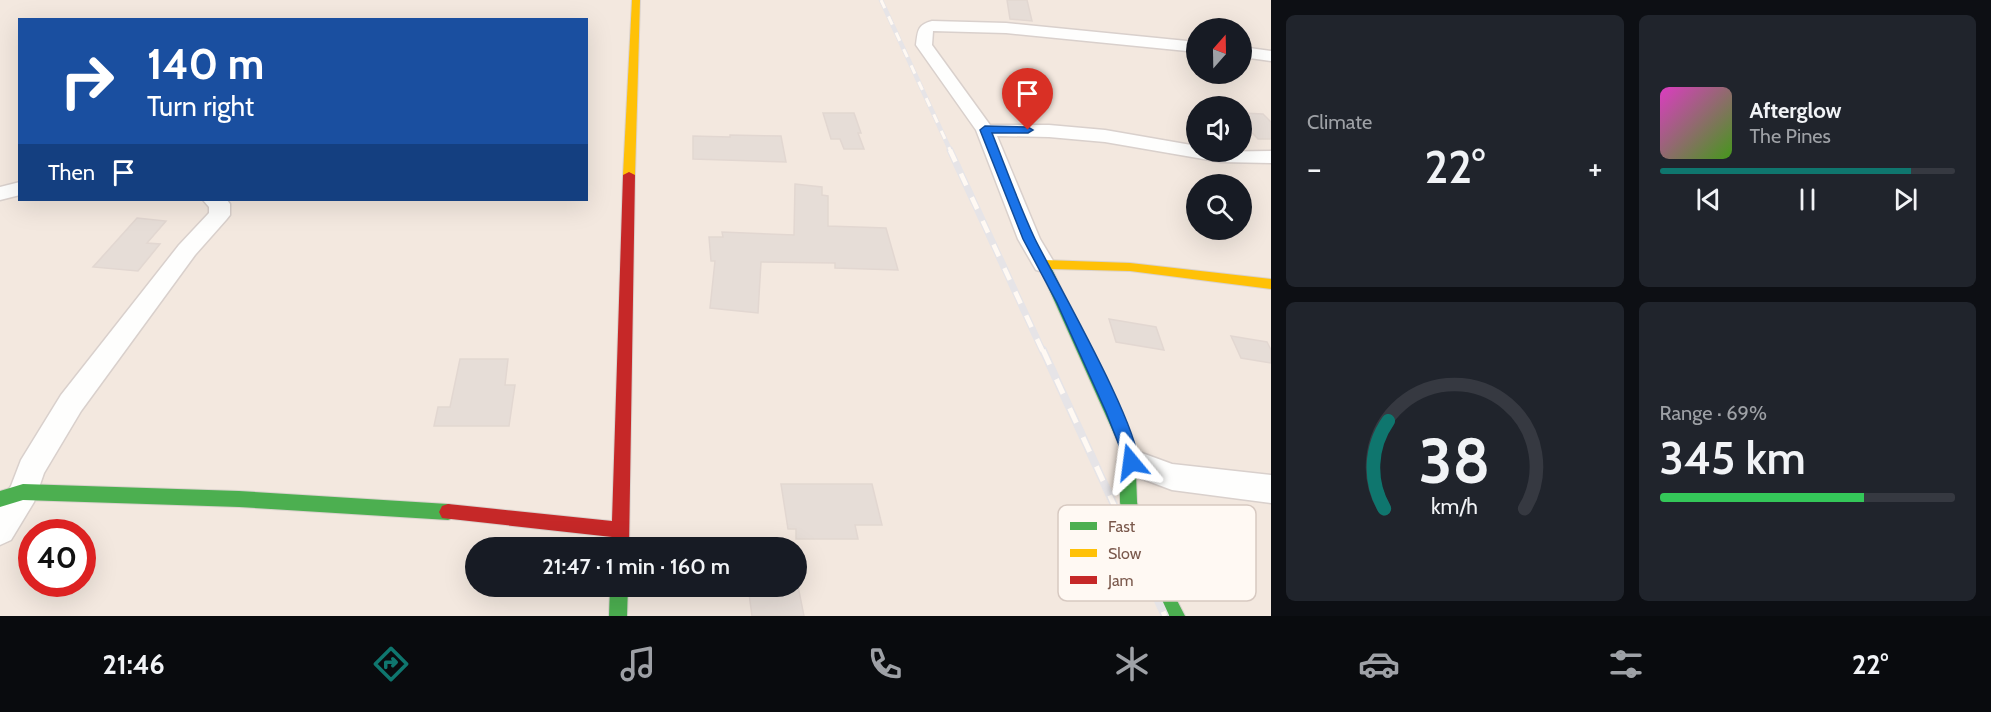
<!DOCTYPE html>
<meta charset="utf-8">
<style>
body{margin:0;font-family:Cabin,sans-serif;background:#20242c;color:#f1f3f6;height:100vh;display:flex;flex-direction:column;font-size:22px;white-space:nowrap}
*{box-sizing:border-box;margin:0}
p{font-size:20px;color:#9ea1a6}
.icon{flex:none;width:33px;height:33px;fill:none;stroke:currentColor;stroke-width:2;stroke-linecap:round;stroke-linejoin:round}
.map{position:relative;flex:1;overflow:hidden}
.drawer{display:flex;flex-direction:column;gap:15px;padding:15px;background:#0d0f14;width:720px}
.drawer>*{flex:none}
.guide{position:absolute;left:18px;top:18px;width:570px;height:183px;border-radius:0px;box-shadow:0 6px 24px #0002;background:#1a4fa0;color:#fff;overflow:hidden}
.needle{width:39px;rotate:20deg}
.tools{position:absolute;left:1186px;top:18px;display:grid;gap:12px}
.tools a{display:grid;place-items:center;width:66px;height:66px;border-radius:50%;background:#171b24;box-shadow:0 6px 24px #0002;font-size:30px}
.speed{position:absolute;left:18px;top:519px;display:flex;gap:12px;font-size:30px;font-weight:700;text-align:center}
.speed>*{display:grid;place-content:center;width:78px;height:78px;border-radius:50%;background:#171b24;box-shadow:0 6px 24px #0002;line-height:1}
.speed .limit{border:9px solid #d22;background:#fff;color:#111}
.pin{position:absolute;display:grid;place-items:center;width:51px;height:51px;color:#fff;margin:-62px -26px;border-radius:50% 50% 50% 0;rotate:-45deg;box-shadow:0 0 6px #0007}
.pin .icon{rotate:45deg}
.me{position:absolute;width:66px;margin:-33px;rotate:344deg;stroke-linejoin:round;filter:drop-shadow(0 0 4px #0008)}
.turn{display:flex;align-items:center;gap:21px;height:126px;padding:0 30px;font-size:27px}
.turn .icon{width:78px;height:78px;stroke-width:2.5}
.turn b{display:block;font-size:42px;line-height:51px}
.then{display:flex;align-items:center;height:57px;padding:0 30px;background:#0003;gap:12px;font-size:22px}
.big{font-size:45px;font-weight:600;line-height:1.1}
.drawer .tile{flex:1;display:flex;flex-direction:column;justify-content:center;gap:9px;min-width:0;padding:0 21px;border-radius:9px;background:#20242c}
.drawer .dial{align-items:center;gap:0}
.dial svg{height:156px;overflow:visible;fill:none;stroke:#363941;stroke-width:7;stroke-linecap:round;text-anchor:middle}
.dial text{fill:#f1f3f6;stroke:none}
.song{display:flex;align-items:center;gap:18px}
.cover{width:72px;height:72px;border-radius:9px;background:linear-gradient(135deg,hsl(310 70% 55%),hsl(100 70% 35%))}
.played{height:6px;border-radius:3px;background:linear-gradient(90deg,#0f766e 85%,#363941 85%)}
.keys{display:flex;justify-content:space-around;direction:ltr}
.heat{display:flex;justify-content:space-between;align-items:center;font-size:33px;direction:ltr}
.charge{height:9px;border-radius:4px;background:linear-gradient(90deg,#34c759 69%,#363941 0)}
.drawer .tiles{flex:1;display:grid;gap:15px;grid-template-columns:repeat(2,1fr)}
.trip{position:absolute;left:465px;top:537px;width:342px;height:60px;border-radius:30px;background:#171b24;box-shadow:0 6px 24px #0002;font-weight:600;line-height:60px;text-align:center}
.dock{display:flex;height:96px;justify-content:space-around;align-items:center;background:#090b0e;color:#9ea1a6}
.dock .icon{width:42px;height:42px}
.dock .on{color:#0f766e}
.dock b{font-size:27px;color:#f1f3f6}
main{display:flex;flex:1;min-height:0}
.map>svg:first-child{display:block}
.residential{fill:#f3e8df;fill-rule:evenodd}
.building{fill:#e6ddd7;stroke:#e2d7d1;stroke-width:1.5}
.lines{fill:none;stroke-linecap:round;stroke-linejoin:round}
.street-casing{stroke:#d9d0cc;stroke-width:3}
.fast-casing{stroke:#dad2cd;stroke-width:2}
.slow-casing{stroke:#dad2cd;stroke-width:2}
.jam-casing{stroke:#dad2cd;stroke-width:2}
.street{fill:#fefefd;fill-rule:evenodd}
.fast{fill:#4caf50;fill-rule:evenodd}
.slow{fill:#ffc107;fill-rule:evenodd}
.jam{fill:#c62828;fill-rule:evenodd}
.rail-far2-casing{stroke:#e6e4e7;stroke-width:4.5}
.rail-far1-casing{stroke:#e6e4e7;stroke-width:7}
.rail-casing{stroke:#e6e4e7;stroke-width:8}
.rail-far2{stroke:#fff9f3;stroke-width:3;stroke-dasharray:9;stroke-linecap:butt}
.rail-far1{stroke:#fff9f3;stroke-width:4.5;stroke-dasharray:13;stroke-linecap:butt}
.rail{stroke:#fff9f3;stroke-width:5;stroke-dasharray:16;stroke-linecap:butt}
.route{fill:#1a73e8;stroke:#114b97;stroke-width:1.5}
.key{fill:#fff9f3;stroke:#d7c9c1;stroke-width:1.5}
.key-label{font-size:16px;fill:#7b594c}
</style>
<main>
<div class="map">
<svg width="1271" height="616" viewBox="0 0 1271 616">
<rect width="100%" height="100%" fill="#f9f5f0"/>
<path class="residential" d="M0,0H1271V616H0ZM20,20H586V200H20ZM1197,28H1242V74H1197ZM1197,106H1242V152H1197ZM1197,184H1242V230H1197ZM32,532H82V584H32ZM476,548H796V586H476Z"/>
<g class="building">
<polygon points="1007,0 1027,0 1032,21 1010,19"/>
<polygon points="823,113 854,113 861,133 858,133 864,149 844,149 840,139 831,139"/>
<polygon points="1242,113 1263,114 1271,122 1271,139 1258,139 1242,122"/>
<polygon points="730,135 781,136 786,162 693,159 693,136 730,137"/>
<polygon points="795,184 822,187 822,195 828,196 828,226 886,228 898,270 835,268 835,263 761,262 758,313 710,308 715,261 711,261 709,237 723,237 722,232 794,235"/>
<polygon points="137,218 166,221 147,243 160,244 138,271 93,267"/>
<polygon points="1109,319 1156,327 1164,350 1116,342"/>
<polygon points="1231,336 1267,342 1271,350 1271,363 1241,358"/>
<polygon points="460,359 508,359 505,385 515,385 509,426 434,426 438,407 450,407"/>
<polygon points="781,484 872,484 882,525 855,525 858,539 796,539 796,529 788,529"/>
<polygon points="748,586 798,586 804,616 752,616"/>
</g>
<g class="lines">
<defs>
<g id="street">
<path d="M932,21L1006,23L1197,42V52L1006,33L933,31L932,45L990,125H1049L1105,130L1197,146V152L1271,151V163L1221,162L1105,142L1049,137L997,136L1040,239L1055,264L1052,270L1044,272L1036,270L1018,239L976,130L916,45C918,31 917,25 932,21Z"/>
<polygon points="1242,47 1271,51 1271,61 1242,57"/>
<polygon points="20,182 20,195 0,200 0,187"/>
<polygon points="203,200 227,200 230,204 230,215 226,220 195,255 81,411 44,473 34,502 11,540 0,545 0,502 11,486 21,460 61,395 179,245 209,213 209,207"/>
<polygon points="1131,449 1172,464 1271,475 1271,503 1172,490 1121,471 1117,462 1121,453"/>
</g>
<g id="fast">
<polygon points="1046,264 1052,269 1135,445 1137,502 1141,524 1149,546 1185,616 1166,616 1136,557 1123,524 1120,502 1119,445 1040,269"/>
<polygon points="23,484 239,491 448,504 454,506 457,512 454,518 448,520 239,507 23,500 0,507 0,491"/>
<polygon points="610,586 628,586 627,616 609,616"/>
</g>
<g id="slow">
<polygon points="632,0 640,0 635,175 629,178 623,175"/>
<polygon points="1044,260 1130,263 1271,279 1271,289 1130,271 1052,269 1046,274 1041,272 1038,264"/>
</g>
<polygon id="jam" points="629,172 635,175 629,548 611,548 612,537 442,518 439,512 442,506 448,504 612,521 623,175"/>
</defs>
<use href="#street" class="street-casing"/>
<use href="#fast" class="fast-casing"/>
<use href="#slow" class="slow-casing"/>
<use href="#jam" class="jam-casing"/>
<use href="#street" class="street"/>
<use href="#fast" class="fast"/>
<use href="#slow" class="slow"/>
<use href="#jam" class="jam"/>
<defs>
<polyline id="rail-far2" points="881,0 951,152"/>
<polyline id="rail-far1" points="950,150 1043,352"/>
<polyline id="rail" points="1043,350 1165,616"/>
</defs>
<use href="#rail-far2" class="rail-far2-casing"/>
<use href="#rail-far1" class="rail-far1-casing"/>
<use href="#rail" class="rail-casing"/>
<use href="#rail-far2" class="rail-far2"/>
<use href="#rail-far1" class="rail-far1"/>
<use href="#rail" class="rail"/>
</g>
<path class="route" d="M985,126L1028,127L1033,130L1028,133H992C1006,168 1019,205 1035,239C1051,272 1149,442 1137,467L1131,469L1125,467L1119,445L1106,412L1057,303L1023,239L980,130Z"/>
<rect x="1058" y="505" width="198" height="96" rx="9" class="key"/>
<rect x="1070" y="522" width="27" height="8" fill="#4caf50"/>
<rect x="1070" y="549" width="27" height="8" fill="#ffc107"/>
<rect x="1070" y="576" width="27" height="8" fill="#c62828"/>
<g class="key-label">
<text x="1108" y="532">Fast</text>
<text x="1108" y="559">Slow</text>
<text x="1108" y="586">Jam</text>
</g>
</svg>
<div class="tools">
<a><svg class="needle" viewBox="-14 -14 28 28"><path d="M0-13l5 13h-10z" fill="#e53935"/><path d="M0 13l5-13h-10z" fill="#9ea1a6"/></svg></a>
<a><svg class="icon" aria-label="sound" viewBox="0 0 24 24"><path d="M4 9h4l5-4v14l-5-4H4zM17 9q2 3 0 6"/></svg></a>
<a><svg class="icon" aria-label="search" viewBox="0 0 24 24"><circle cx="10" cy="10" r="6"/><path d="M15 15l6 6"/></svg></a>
</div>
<div class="speed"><div class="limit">40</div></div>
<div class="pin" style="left:1028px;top:130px;background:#d93025"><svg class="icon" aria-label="arrive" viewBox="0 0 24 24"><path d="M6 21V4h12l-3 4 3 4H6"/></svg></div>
<svg class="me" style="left:1131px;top:462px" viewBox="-20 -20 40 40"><path d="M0-17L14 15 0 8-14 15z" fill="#1a73e8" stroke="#fff" stroke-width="4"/></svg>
<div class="trip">21:47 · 1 min · 160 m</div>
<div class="guide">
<div class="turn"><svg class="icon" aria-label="right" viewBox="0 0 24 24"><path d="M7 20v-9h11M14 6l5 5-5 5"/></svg><div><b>140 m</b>Turn right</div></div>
<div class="then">Then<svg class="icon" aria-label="arrive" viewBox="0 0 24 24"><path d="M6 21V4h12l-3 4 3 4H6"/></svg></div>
</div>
</div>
<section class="drawer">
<div class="tiles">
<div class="tile"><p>Climate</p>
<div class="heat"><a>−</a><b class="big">22°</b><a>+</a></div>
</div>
<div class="tile">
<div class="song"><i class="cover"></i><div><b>Afterglow</b><p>The Pines</p></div></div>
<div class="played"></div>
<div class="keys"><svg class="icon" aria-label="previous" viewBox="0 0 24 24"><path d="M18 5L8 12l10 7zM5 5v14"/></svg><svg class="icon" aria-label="pause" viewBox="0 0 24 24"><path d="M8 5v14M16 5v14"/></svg><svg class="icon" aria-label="next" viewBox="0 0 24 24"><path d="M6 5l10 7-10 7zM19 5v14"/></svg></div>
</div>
<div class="tile dial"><svg viewBox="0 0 100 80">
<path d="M14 69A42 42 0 1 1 86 69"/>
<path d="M14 69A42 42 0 0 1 16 24" stroke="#0f766e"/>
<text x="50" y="56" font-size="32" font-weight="700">38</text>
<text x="50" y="72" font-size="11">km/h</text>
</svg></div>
<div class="tile"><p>Range · 69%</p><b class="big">345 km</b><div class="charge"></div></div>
</div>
</section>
</main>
<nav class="dock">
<b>21:46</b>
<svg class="icon on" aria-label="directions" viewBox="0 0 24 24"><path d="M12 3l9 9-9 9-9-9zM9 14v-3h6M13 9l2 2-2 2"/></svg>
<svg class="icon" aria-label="music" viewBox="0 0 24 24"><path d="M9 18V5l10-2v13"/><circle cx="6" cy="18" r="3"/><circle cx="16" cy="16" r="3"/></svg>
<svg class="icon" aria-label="phone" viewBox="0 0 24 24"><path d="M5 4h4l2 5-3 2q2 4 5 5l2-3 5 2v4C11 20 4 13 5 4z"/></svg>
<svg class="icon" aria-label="climate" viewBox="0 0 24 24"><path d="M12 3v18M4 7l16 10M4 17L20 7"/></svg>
<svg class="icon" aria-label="car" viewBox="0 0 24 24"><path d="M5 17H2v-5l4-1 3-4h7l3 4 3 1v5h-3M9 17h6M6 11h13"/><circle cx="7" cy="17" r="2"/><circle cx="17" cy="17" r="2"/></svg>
<svg class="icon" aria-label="filters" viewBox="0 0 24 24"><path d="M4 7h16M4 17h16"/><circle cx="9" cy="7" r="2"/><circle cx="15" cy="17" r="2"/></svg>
<b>22°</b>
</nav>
